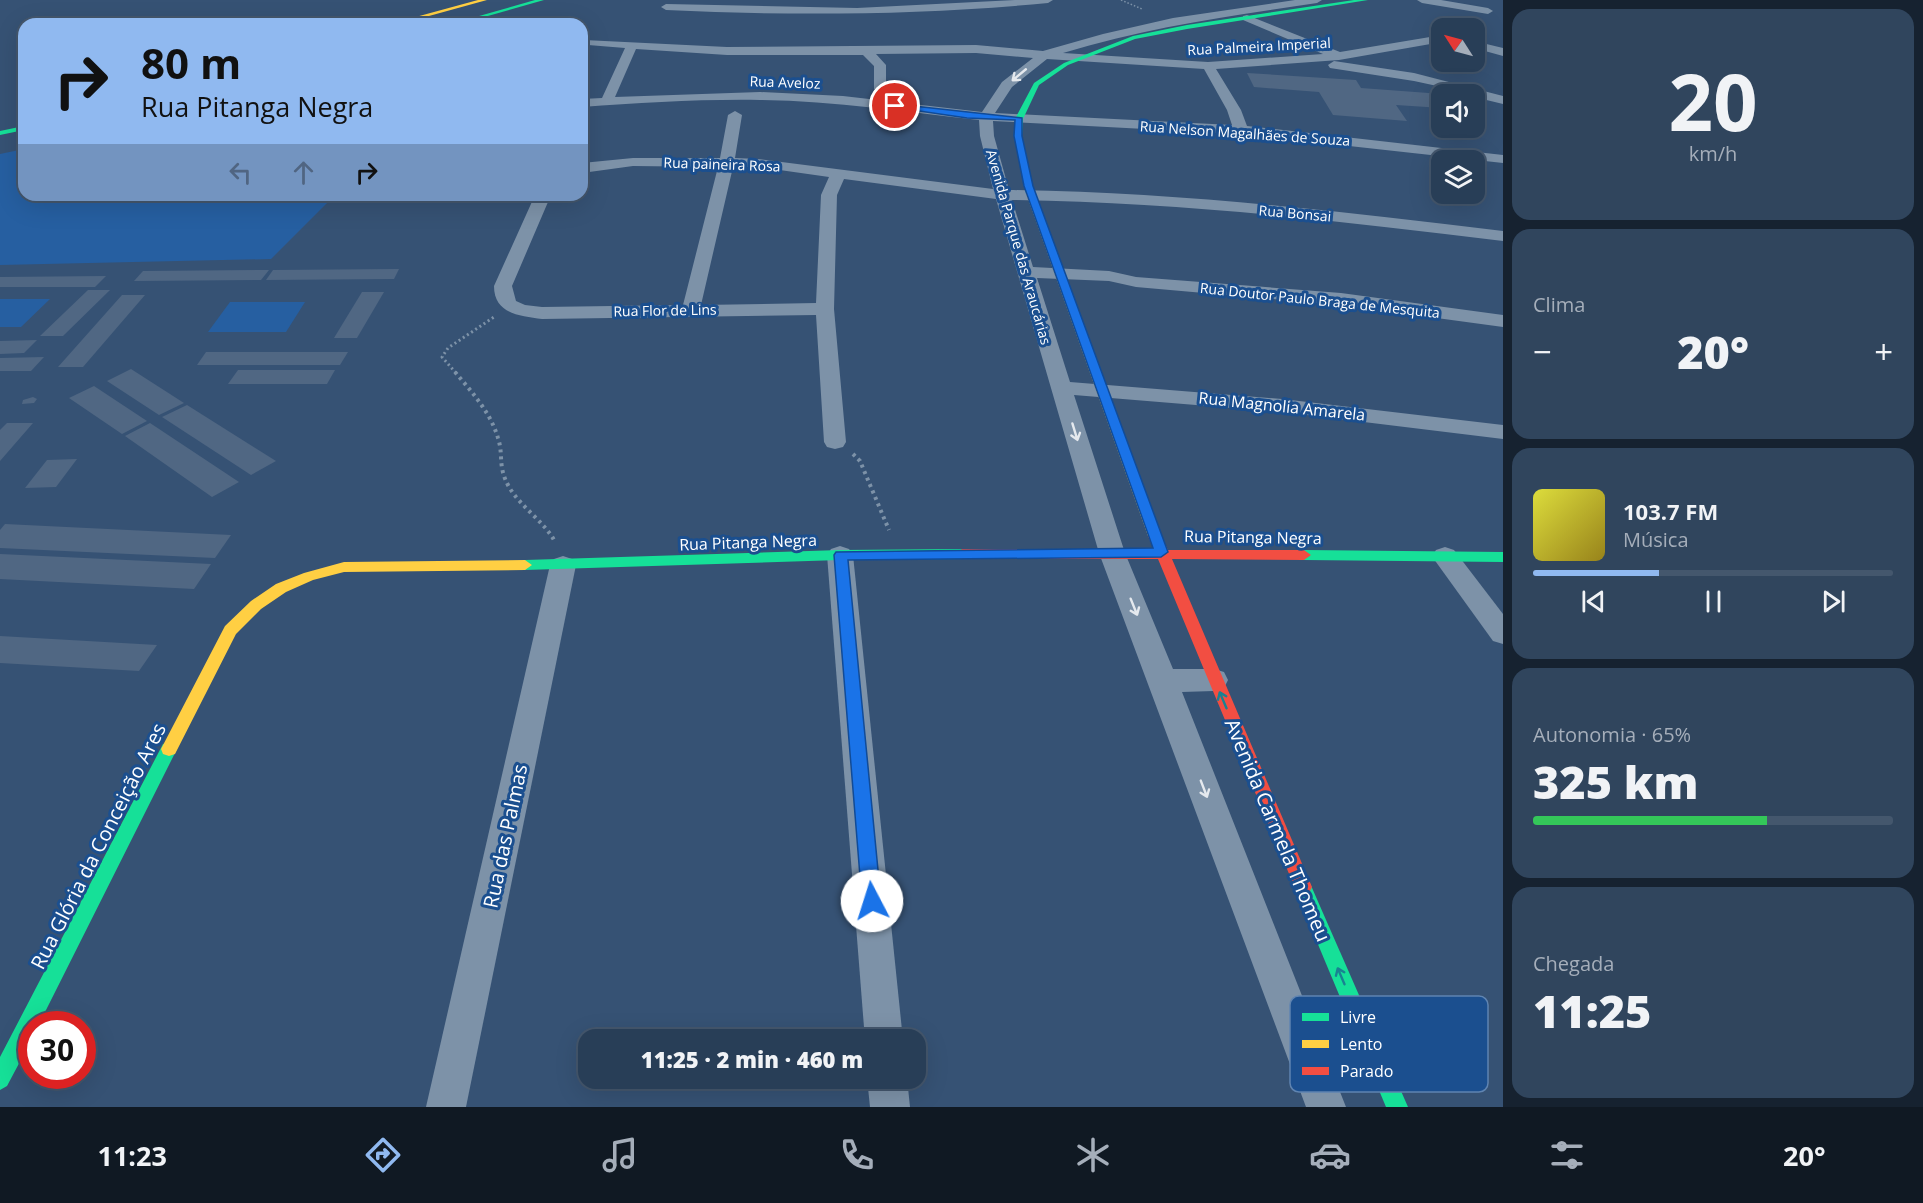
<!DOCTYPE html>
<html lang="pt">
<meta charset="utf-8">
<style>
body{margin:0;font-family:"Open Sans",sans-serif;background:#30455d;color:#f1f3f6;height:100vh;display:flex;flex-direction:column;font-size:22px;white-space:nowrap}
*{box-sizing:border-box;margin:0}
p{font-size:20px;color:#a5aeba}
.icon{flex:none;width:33px;height:33px;fill:none;stroke:currentColor;stroke-width:2;stroke-linecap:round;stroke-linejoin:round}
.map{position:relative;flex:1;overflow:hidden}
.drawer{display:flex;flex-direction:column;gap:9px;padding:9px;background:#162230;width:420px}
.drawer>*{flex:none}
.banner{position:absolute;left:18px;top:18px;width:570px;height:183px;border-radius:18px;box-shadow:0 6px 24px #0002,0 0 0 2px #44576d;background:#90b9f0;color:#111;overflow:hidden}
.needle{width:39px;rotate:306deg}
.tools{position:absolute;left:1431px;top:18px;display:grid;gap:12px}
.tools a{display:grid;place-items:center;width:54px;height:54px;border-radius:12px;background:#283e57;box-shadow:0 6px 24px #0002,0 0 0 2px #44576d;font-size:30px}
.speed{position:absolute;left:18px;top:1011px;display:flex;gap:12px;font-size:30px;font-weight:700;text-align:center}
.speed>*{display:grid;place-content:center;width:78px;height:78px;border-radius:50%;background:#283e57;box-shadow:0 6px 24px #0002,0 0 0 2px #44576d;line-height:1}
.speed .limit{border:9px solid #d22;background:#fff;color:#111}
.pin{position:absolute;display:grid;place-items:center;width:51px;height:51px;color:#fff;margin:-26px;border:3px solid #fff;border-radius:50%;box-shadow:0 2px 6px #0007}
.me{position:absolute;width:66px;margin:-33px;rotate:355deg;stroke-linejoin:round;filter:drop-shadow(0 0 4px #0008)}
.turn{display:flex;align-items:center;gap:21px;height:126px;padding:0 24px;font-size:27px}
.turn .icon{width:78px;height:78px;stroke-width:2.5}
.turn b{display:block;font-size:42px;line-height:51px}
.lanes{display:flex;align-items:center;height:57px;padding:0 24px;background:#0003;justify-content:center;gap:30px;direction:ltr}
.lanes .off{opacity:.35}
.big{font-size:45px;font-weight:800;line-height:1.1}
.drawer .tile{flex:1;display:flex;flex-direction:column;justify-content:center;gap:9px;min-width:0;padding:0 21px;border-radius:18px;background:#30455d}
.drawer .dial{align-items:center;gap:0}
.dial b{font-size:78px;line-height:1}
.song{display:flex;align-items:center;gap:18px}
.cover{width:72px;height:72px;border-radius:9px;background:linear-gradient(135deg,hsl(60 70% 55%),hsl(50 70% 35%))}
.played{height:6px;border-radius:3px;background:linear-gradient(90deg,#90b9f0 35%,#44576d 35%)}
.keys{display:flex;justify-content:space-around;direction:ltr}
.heat{display:flex;justify-content:space-between;align-items:center;font-size:33px;direction:ltr}
.charge{height:9px;border-radius:4px;background:linear-gradient(90deg,#34c759 65%,#44576d 0)}
.trip{position:absolute;left:578px;top:1029px;width:348px;height:60px;border-radius:18px;background:#283e57;box-shadow:0 6px 24px #0002,0 0 0 2px #44576d;font-weight:800;line-height:60px;text-align:center}
.dock{display:flex;height:96px;justify-content:space-around;align-items:center;background:#101923;color:#a5aeba}
.dock .icon{width:42px;height:42px}
.dock .current{color:#90b9f0}
.dock b{font-size:27px;color:#f1f3f6}
main{display:flex;flex:1;min-height:0}
.map>svg:first-child{display:block}
.green{fill:#265fa1}
.building{fill:#506783}
.lines{fill:none;stroke-linecap:round;stroke-linejoin:round}
.path-far2{stroke:#7d92a8;stroke-width:1.5;stroke-dasharray:1.5 2;stroke-linecap:butt}
.path-far1{stroke:#7d92a8;stroke-width:3;stroke-dasharray:2 3;stroke-linecap:butt}
.path{stroke:#7d92a8;stroke-width:4;stroke-dasharray:3 4;stroke-linecap:butt}
.street{fill:#7d92a8;fill-rule:evenodd}
.fast{fill:#16e098;fill-rule:evenodd}
.slow{fill:#ffcf43;fill-rule:evenodd}
.jam{fill:#f24e42;fill-rule:evenodd}
.oneway{stroke:#e5e9ee}
.oneway2{stroke:#198292}
.route{fill:#1a73e8;stroke:#114b97;stroke-width:1.5}
.labels{text-anchor:middle;dominant-baseline:central;stroke-width:6;stroke-linejoin:round;paint-order:stroke}
.far-street-label{font-size:14px;fill:#fff;stroke:#1b4f8f}
.street-label{font-size:16px;fill:#fff;stroke:#1b4f8f}
.near-street-label{font-size:20px;fill:#fff;stroke:#1b4f8f}
.key{fill:#1b4f8f;stroke:#5f84b1;stroke-width:1.5}
.key-label{font-size:16px;fill:#fff}
</style>
<main>
<div class="map">
<svg width="1503" height="1107" viewBox="0 0 1503 1107">
<rect width="100%" height="100%" fill="#365274"/>
<g class="green">
<polygon points="24,149 24,195 335,195 271,259 0,265 0,154"/>
<polygon points="0,299 50,299 21,327 0,327"/>
<polygon points="230,302 305,302 286,332 208,332"/>
</g>
<g class="building">
<polygon points="1247,73 1356,80 1361,88 1442,94 1442,108 1396,105 1407,121 1333,115 1319,92 1254,87"/>
<polygon points="399,269 394,279 266,280 273,270"/>
<polygon points="269,270 261,280 134,281 143,271"/>
<polygon points="106,276 95,287 0,287 0,277"/>
<polygon points="88,290 110,290 63,336 40,336"/>
<polygon points="362,292 384,292 357,338 334,338"/>
<polygon points="122,295 145,295 83,367 58,367"/>
<polygon points="37,340 24,353 0,354 0,341"/>
<polygon points="206,352 348,352 340,365 197,365"/>
<polygon points="44,357 31,371 0,371 0,358"/>
<polygon points="131,369 184,403 159,415 107,381"/>
<polygon points="238,370 335,370 327,384 228,384"/>
<polygon points="94,386 147,421 122,434 69,398"/>
<polygon points="33,397 37,399 34,403 22,404 23,400"/>
<polygon points="187,405 276,461 251,475 162,417"/>
<polygon points="7,423 33,423 0,461 0,430"/>
<polygon points="150,423 239,482 212,497 125,436"/>
<polygon points="77,459 56,487 25,488 47,460"/>
<polygon points="5,524 231,535 215,558 0,548 0,530"/>
<polygon points="0,554 211,564 194,589 0,579"/>
<polygon points="0,636 157,645 139,671 0,663"/>
</g>
<g class="lines">
<polyline class="path-far2" points="1121,0 1142,9"/>
<polyline class="path-far1" points="456,373 442,357 448,348 494,317"/>
<g class="path">
<path d="M455,372C471,391 491,413 498,438C504,457 497,465 509,487C521,507 545,523 554,540"/>
<polyline points="853,454 860,461 889,530"/>
</g>
<g class="street">
<path d="M1015,0H1053L1048,3C921,15 794,16 666,10L661,7L666,4L857,8Z"/>
<path d="M1295,0H1322L1317,3C1229,16 1148,27 1063,53L1208,62L1323,54L1243,20V16L1247,15L1340,52L1442,35V42L1339,60L1216,69L1241,110L1247,126L1503,155V163L1241,134L993,121L994,136L1009,190C1174,192 1339,211 1503,231V241C1340,221 1176,202 1012,200L1033,267L1109,271L1136,277L1341,293L1503,315V327L1341,305L1136,287L1109,281L1037,278L1070,382L1282,399L1503,425V439L1282,412L1074,395L1125,553L1173,669H1214L1224,672L1228,680L1224,688L1214,691L1182,692L1346,1107H1306L1099,553L996,199L844,179L837,195L834,309L846,442L843,447L835,449L827,447L824,442L816,315L542,319C520,316 494,314 494,286L535,195H551L512,286L516,301L525,305L542,307L683,305L718,167L633,166L582,173V163L633,158H720L728,115L735,111L742,115L735,158L758,159L993,189L980,136L979,120C907,112 834,101 760,100C701,99 641,103 582,107V99L602,98L625,48L588,45L584,44V40L727,47L976,45L1043,51L1103,34L1173,18ZM636,49L727,55H863L874,66V89L880,93L886,89V65L876,54L976,53L1033,58L1002,82L982,112L843,96L760,92L615,97ZM1047,59L1204,69L1227,110L1232,125L995,113L1012,87ZM733,167H758L829,177L821,195L816,303L701,305Z"/>
<polygon points="1417,0 1441,0 1488,8 1493,11 1488,14 1422,3"/>
<polygon points="1474,41 1503,48 1503,56 1474,48"/>
<polygon points="1334,61 1414,73 1503,96 1503,104 1474,97 1474,94 1414,81 1330,68 1328,65"/>
<polygon points="840,546 849,549 853,555 903,1040 865,1040 827,555 831,549"/>
<polygon points="1445,547 1454,550 1503,614 1503,644 1493,641 1436,562 1432,556 1436,550"/>
<polygon points="563,556 572,559 576,565 466,1107 426,1107 550,565 554,559"/>
<polygon points="867,1078 907,1078 910,1107 870,1107"/>
</g>
<g class="fast">
<polygon points="535,0 544,0 463,23 458,22"/>
<polygon points="1354,0 1368,0 1187,29 1135,39 1068,65 1039,85 1023,119 1022,136 1034,193 1030,195 1026,193 1014,136 1015,119 1034,83 1064,63 1133,36 1187,25"/>
<polygon points="24,126 24,130 0,135 0,131"/>
<polygon points="962,549 969,554 962,559 840,560 525,570 518,565 525,560 840,550"/>
<polygon points="1304,550 1503,552 1503,562 1304,560 1297,555"/>
<polygon points="169,742 175,744 177,749 39,1024 32,1024 32,1039 7,1086 0,1090 0,1057 163,744"/>
<polygon points="1303,878 1309,881 1408,1107 1386,1107 1294,887 1297,881"/>
</g>
<g class="slow">
<polygon points="478,0 487,0 400,24 390,24"/>
<polygon points="1027,191 1034,193 1162,536 1160,539 1150,539 1148,536 1026,193"/>
<polygon points="525,560 532,565 525,570 344,572 313,580 286,592 261,609 236,634 175,754 169,756 163,754 161,749 225,626 251,601 276,584 304,573 344,562"/>
</g>
<polygon class="jam" points="1155,531 1160,533 1168,550 1304,550 1311,555 1304,560 1172,559 1312,887 1309,893 1303,896 1297,893 1158,559 962,559 955,554 962,549 1154,550 1148,536"/>
</g>
<defs><path id="oneway-shaft" d="M-6 0H5M1.5-3L5.5 0L1.5 3" fill="none" stroke-width="1.6" stroke-linecap="round" stroke-linejoin="round" transform="scale(1.5)"/></defs>
<g class="oneway">
<use href="#oneway-shaft" transform="translate(1019 75) rotate(140)"/>
<use href="#oneway-shaft" transform="translate(1075 432) rotate(73)"/>
<use href="#oneway-shaft" transform="translate(1134 607) rotate(68)"/>
<use href="#oneway-shaft" transform="translate(1204 789) rotate(69)"/>
</g>
<g class="oneway2">
<use href="#oneway-shaft" transform="translate(1223 700) rotate(-113)"/>
<use href="#oneway-shaft" transform="translate(1341 976) rotate(-113)"/>
</g>
<polygon class="route" points="895,104 1022,118 1022,136 1033,186 1168,552 1161,557 848,560 881,901 878,908 872,910 865,908 862,901 834,555 836,552 1153,548 1024,186 1014,136 1015,120 967,118 892,107"/>
<g class="labels">
<g class="far-street-label">
<text transform="translate(1259 46) rotate(-3)">Rua Palmeira Imperial</text>
<text transform="translate(785 82) rotate(2)">Rua Aveloz</text>
<text transform="translate(1245 133) rotate(4)">Rua Nelson Magalhães de Souza</text>
<text transform="translate(722 164) rotate(2)">Rua paineira Rosa</text>
<text transform="translate(1295 213) rotate(5)">Rua Bonsai</text>
<text transform="translate(1019 247) rotate(74)">Avenida Parque das Araucárias</text>
<text transform="translate(1320 300) rotate(6)">Rua Doutor Paulo Braga de Mesquita</text>
<text transform="translate(665 310) rotate(-1)">Rua Flor de Lins</text>
</g>
<g class="street-label">
<text transform="translate(1282 406) rotate(6)">Rua Magnolia Amarela</text>
<text transform="translate(1253 537) rotate(1)">Rua Pitanga Negra</text>
<text transform="translate(748 542) rotate(-2)">Rua Pitanga Negra</text>
</g>
<g class="near-street-label">
<text transform="translate(1278 830) rotate(67)">Avenida Carmela Thomeu</text>
<text transform="translate(505 836) rotate(-78)">Rua das Palmas</text>
<text transform="translate(98 846) rotate(-63)">Rua Glória da Conceição Ares</text>
</g>
</g>
<rect x="1290" y="996" width="198" height="96" rx="9" class="key"/>
<rect x="1302" y="1013" width="27" height="8" fill="#16e098"/>
<rect x="1302" y="1040" width="27" height="8" fill="#ffcf43"/>
<rect x="1302" y="1067" width="27" height="8" fill="#f24e42"/>
<g class="key-label">
<text x="1340" y="1023">Livre</text>
<text x="1340" y="1050">Lento</text>
<text x="1340" y="1077">Parado</text>
</g>
</svg>
<div class="tools">
<a><svg class="needle" viewBox="-14 -14 28 28"><path d="M0-13l5 13h-10z" fill="#e53935"/><path d="M0 13l5-13h-10z" fill="#a5aeba"/></svg></a>
<a><svg class="icon" aria-label="sound" viewBox="0 0 24 24"><path d="M4 9h4l5-4v14l-5-4H4zM17 9q2 3 0 6"/></svg></a>
<a><svg class="icon" aria-label="layers" viewBox="0 0 24 24"><path d="M12 4l9 5-9 5-9-5zM3 14l9 5 9-5"/></svg></a>
</div>
<div class="speed"><div class="limit">30</div></div>
<div class="pin" style="left:895px;top:106px;background:#d93025"><svg class="icon" aria-label="arrive" viewBox="0 0 24 24"><path d="M6 21V4h12l-3 4 3 4H6"/></svg></div>
<svg class="me" style="left:872px;top:901px" viewBox="-20 -20 40 40"><circle r="19" fill="#fff"/><path d="M0-13L10 11 0 6-10 11z" fill="#1a73e8"/></svg>
<div class="trip">11:25 · 2 min · 460 m</div>
<div class="banner">
<div class="turn"><svg class="icon" aria-label="right" viewBox="0 0 24 24"><path d="M7 20v-9h11M14 6l5 5-5 5"/></svg><div><b>80 m</b>Rua Pitanga Negra</div></div>
<div class="lanes"><svg class="icon off" aria-label="left" viewBox="0 0 24 24"><path d="M17 20v-9H6M10 6l-5 5 5 5"/></svg><svg class="icon off" aria-label="ahead" viewBox="0 0 24 24"><path d="M12 20V5M6 11l6-6 6 6"/></svg><svg class="icon" aria-label="right" viewBox="0 0 24 24"><path d="M7 20v-9h11M14 6l5 5-5 5"/></svg></div>
</div>
</div>
<section class="drawer">
<div class="tile dial"><b>20</b><p>km/h</p></div>
<div class="tile"><p>Clima</p>
<div class="heat"><a>−</a><b class="big">20°</b><a>+</a></div>
</div>
<div class="tile">
<div class="song"><i class="cover"></i><div><b>103.7 FM</b><p>Música</p></div></div>
<div class="played"></div>
<div class="keys"><svg class="icon" aria-label="previous" viewBox="0 0 24 24"><path d="M18 5L8 12l10 7zM5 5v14"/></svg><svg class="icon" aria-label="pause" viewBox="0 0 24 24"><path d="M8 5v14M16 5v14"/></svg><svg class="icon" aria-label="next" viewBox="0 0 24 24"><path d="M6 5l10 7-10 7zM19 5v14"/></svg></div>
</div>
<div class="tile"><p>Autonomia · 65%</p><b class="big">325 km</b><div class="charge"></div></div>
<div class="tile"><p>Chegada</p><b class="big">11:25</b></div>
</section>
</main>
<nav class="dock">
<b>11:23</b>
<svg class="icon current" aria-label="directions" viewBox="0 0 24 24"><path d="M12 3l9 9-9 9-9-9zM9 14v-3h6M13 9l2 2-2 2"/></svg>
<svg class="icon" aria-label="music" viewBox="0 0 24 24"><path d="M9 18V5l10-2v13"/><circle cx="6" cy="18" r="3"/><circle cx="16" cy="16" r="3"/></svg>
<svg class="icon" aria-label="phone" viewBox="0 0 24 24"><path d="M5 4h4l2 5-3 2q2 4 5 5l2-3 5 2v4C11 20 4 13 5 4z"/></svg>
<svg class="icon" aria-label="climate" viewBox="0 0 24 24"><path d="M12 3v18M4 7l16 10M4 17L20 7"/></svg>
<svg class="icon" aria-label="car" viewBox="0 0 24 24"><path d="M5 17H2v-5l4-1 3-4h7l3 4 3 1v5h-3M9 17h6M6 11h13"/><circle cx="7" cy="17" r="2"/><circle cx="17" cy="17" r="2"/></svg>
<svg class="icon" aria-label="filters" viewBox="0 0 24 24"><path d="M4 7h16M4 17h16"/><circle cx="9" cy="7" r="2"/><circle cx="15" cy="17" r="2"/></svg>
<b>20°</b>
</nav>
